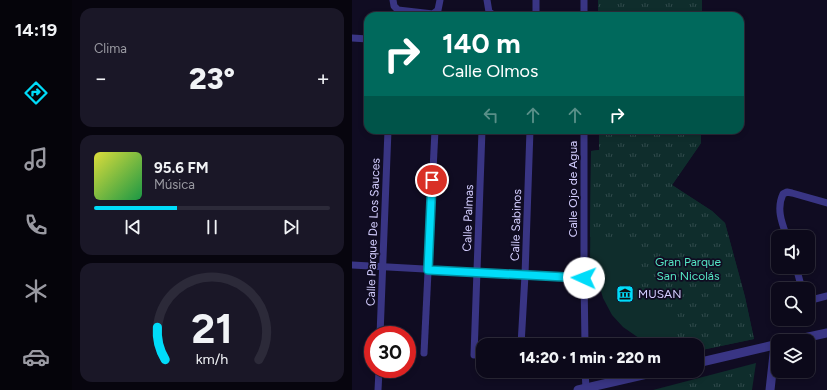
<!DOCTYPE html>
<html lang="es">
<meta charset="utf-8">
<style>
body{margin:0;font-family:Figtree,sans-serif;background:#1a1727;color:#f1f3f6;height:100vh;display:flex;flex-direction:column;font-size:15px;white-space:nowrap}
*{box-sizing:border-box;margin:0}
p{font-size:13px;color:#9a9aa2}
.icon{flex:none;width:22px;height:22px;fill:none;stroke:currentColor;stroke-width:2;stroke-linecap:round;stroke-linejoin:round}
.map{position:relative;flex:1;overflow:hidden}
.panel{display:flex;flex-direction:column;gap:8px;padding:8px;background:#07050e;width:280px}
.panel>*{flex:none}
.guide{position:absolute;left:12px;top:12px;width:380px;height:122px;border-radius:12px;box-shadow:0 2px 6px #0003,0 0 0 1px #2c2a39;background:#00695c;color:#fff;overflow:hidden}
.buttons{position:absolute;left:419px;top:230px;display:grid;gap:8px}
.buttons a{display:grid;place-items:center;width:44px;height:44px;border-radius:8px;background:#0c091a;box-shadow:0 2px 6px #0003,0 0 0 1px #2c2a39;font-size:20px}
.speed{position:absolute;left:12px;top:326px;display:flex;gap:8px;font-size:20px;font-weight:700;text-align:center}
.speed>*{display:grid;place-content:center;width:52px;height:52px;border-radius:50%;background:#0c091a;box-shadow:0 2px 6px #0003,0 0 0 1px #2c2a39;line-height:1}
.speed .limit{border:6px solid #d22;background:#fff;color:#111}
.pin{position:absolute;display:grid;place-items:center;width:34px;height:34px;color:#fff;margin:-17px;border:2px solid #fff;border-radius:50%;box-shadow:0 1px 4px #0007}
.me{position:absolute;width:44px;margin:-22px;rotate:272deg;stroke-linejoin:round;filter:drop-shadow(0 0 3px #0008)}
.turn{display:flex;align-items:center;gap:14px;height:84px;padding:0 12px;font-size:18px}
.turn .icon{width:52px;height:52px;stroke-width:2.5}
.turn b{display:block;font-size:28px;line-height:34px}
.lanes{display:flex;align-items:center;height:38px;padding:0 12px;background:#0003;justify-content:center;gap:20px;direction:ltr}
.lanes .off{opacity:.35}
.big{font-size:30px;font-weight:800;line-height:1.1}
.panel .tile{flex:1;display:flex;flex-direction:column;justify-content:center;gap:6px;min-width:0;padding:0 14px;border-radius:12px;background:#1a1727}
.panel .dial{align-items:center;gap:0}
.dial svg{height:104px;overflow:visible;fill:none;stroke:#2c2a39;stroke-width:7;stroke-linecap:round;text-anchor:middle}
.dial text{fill:#f1f3f6;stroke:none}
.song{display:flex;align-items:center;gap:12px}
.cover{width:48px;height:48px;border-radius:6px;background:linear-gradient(135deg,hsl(60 70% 55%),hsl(140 70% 35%))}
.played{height:4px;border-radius:2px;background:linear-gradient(90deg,#00dcf9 35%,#2c2a39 35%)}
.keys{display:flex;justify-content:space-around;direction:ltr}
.heat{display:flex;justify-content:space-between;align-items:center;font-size:22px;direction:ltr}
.trip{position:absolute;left:124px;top:338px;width:228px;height:40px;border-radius:12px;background:#0c091a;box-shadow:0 2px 6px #0003,0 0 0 1px #2c2a39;font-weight:800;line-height:40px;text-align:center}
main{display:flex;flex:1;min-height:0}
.tabs{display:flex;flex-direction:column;width:72px;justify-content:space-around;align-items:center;background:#05040a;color:#9a9aa2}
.tabs .icon{width:28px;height:28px}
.tabs .current{color:#00dcf9}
.tabs b{font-size:18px;color:#f1f3f6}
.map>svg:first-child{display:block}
.grass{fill:#0f2d2c}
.park{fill:url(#park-tufts)}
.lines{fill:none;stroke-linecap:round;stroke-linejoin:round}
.minor{stroke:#393584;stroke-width:7}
.tertiary{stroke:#393584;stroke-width:9}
.route-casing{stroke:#008fa2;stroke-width:10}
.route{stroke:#00dcf9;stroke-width:7}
.labels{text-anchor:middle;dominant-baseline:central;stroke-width:3.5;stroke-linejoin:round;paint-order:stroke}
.street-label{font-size:12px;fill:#d4ceff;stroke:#100c22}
.park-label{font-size:12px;fill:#54e5c3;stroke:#100c22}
.poi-label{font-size:12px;fill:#d4ceff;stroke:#100c22;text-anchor:start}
</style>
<main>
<nav class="tabs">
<b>14:19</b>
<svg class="icon current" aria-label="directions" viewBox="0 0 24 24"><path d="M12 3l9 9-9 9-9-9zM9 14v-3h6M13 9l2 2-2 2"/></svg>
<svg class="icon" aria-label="music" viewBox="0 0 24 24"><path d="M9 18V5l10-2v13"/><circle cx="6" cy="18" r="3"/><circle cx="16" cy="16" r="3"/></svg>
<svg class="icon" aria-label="phone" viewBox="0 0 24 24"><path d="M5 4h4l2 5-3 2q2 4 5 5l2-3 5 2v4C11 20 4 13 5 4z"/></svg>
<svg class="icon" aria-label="climate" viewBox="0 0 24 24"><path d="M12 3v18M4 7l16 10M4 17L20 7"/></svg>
<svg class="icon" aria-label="car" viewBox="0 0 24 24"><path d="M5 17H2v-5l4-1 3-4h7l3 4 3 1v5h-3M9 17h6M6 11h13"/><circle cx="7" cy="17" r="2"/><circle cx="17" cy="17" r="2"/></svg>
</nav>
<section class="panel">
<div class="tile"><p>Clima</p>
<div class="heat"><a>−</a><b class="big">23°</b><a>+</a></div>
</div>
<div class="tile">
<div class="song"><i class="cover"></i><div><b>95.6 FM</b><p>Música</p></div></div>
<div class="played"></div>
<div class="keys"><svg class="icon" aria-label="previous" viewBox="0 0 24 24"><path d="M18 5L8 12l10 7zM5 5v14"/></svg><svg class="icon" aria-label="pause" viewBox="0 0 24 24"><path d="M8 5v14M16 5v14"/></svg><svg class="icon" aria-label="next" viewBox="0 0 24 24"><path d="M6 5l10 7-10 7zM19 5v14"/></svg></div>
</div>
<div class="tile dial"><svg viewBox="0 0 100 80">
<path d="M14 69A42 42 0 1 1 86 69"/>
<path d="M14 69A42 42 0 0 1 8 44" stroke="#00dcf9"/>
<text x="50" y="56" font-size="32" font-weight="700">21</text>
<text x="50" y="72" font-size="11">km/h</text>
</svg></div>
</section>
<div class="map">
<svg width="475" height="390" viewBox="0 0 475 390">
<defs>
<pattern id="park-tufts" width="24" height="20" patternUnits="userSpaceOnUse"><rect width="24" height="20" fill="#0f2d2c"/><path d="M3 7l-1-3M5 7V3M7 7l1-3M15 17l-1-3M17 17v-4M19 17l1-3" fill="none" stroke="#314a4c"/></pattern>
</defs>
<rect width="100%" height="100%" fill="#100c22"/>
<g class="grass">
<polygon points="247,130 349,130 349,143 320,185 360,211 373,223 393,297 402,339 345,351 345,345 297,345 271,327 260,315 251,298 244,274 238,263 239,151 247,150"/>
<polygon points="404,363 400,390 301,390"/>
</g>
<g class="park">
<rect x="246" y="0" width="104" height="16"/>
<polygon points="247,130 349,130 349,143 320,185 360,211 373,223 393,297 402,339 345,351 345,345 314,345 323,324 320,314 307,308 292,292 288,281 289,256 285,244 269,240 238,237 239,151 247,150"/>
<polygon points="401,368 398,390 314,390"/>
</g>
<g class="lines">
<g class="minor">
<polyline points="41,0 42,6 46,10 81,14 86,10 88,0"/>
<polyline points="135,0 137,12 143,16"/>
<polyline points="232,0 232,16"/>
<polyline points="182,16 184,12 184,0"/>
<polyline points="0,38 16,39"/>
<polyline points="232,130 232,278 233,345"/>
<path d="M435,237C430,223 424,209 431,194L435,192L440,193L475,203"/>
<polyline points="0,265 232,278"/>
<polyline points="444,267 450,289"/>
<polyline points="456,298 463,299 475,296"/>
<polyline points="28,335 36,130"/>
<polyline points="169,345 173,275 178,130"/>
<polyline points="72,353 83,130"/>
<polyline points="122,355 130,130"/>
<polyline points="233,371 234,388"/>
<polyline points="26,390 27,371"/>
</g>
<g class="tertiary">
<polyline points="438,341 475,333"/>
<polyline points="345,363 426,344"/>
<polyline points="226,390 308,371"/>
<polyline points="418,390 423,345"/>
</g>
</g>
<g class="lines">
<defs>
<polyline id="route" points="80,180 76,270 232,278"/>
</defs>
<use href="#route" class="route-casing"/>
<use href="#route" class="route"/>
</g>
<defs>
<symbol id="museum-square" viewBox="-11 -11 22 22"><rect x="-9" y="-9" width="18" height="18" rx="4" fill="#00dcf9" stroke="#100c22"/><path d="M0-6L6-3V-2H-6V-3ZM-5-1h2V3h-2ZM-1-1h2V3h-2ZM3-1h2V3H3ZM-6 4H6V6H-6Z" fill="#111"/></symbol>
</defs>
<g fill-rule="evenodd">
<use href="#museum-square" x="263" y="284" width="20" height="20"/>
</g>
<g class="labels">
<g class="street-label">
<text transform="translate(221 189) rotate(-90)">Calle Ojo de Agua</text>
<text transform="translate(116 218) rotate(-88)">Calle Palmas</text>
<text transform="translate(164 225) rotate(-88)">Calle Sabinos</text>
<text transform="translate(21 232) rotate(-88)">Calle Parque De Los Sauces</text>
</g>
<g class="park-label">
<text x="336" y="262">Gran Parque<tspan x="336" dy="14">San Nicolás</tspan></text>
</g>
<g class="poi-label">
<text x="286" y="294">MUSAN</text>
</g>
</g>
</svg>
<div class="buttons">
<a><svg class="icon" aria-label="sound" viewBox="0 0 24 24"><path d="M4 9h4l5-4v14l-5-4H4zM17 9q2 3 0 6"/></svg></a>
<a><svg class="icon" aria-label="search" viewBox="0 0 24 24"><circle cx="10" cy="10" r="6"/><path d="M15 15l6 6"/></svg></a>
<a><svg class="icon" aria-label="layers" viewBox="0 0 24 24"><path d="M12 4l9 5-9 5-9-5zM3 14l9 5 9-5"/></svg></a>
</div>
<div class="speed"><div class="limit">30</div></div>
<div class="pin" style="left:80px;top:180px;background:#d93025"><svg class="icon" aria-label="arrive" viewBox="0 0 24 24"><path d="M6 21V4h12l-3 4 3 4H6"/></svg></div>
<svg class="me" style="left:232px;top:278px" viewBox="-20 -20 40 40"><circle r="19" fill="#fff"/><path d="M0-13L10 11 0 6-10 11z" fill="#00dcf9"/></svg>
<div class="trip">14:20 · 1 min · 220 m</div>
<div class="guide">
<div class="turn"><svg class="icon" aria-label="right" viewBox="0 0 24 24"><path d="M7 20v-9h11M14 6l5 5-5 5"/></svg><div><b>140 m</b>Calle Olmos</div></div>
<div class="lanes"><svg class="icon off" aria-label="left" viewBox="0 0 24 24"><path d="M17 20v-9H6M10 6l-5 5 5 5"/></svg><svg class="icon off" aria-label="ahead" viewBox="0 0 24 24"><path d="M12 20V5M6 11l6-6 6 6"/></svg><svg class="icon off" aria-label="ahead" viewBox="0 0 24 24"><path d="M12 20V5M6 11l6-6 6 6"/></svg><svg class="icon" aria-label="right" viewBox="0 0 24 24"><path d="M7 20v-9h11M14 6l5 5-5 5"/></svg></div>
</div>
</div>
</main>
